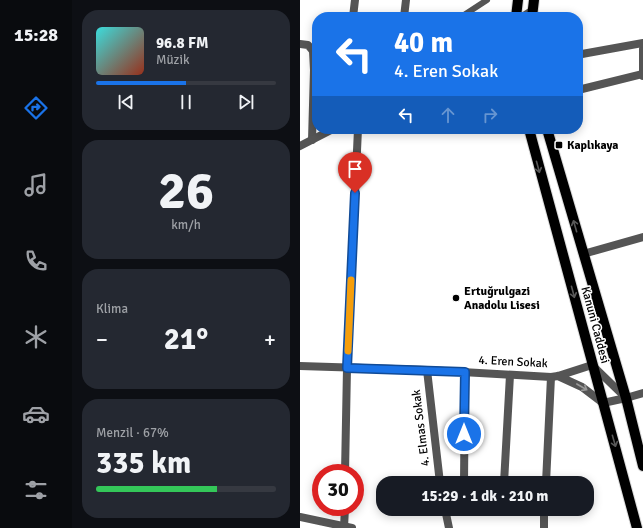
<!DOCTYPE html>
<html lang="tr">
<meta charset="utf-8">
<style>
body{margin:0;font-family:Signika,sans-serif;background:#242831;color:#f1f3f6;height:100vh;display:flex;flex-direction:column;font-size:15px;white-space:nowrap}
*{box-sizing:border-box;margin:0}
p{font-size:13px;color:#9ea1a6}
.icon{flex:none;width:22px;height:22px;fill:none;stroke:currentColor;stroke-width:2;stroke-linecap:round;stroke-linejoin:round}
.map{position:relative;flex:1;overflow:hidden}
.side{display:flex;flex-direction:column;gap:10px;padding:10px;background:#0d0f14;width:228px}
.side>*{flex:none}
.top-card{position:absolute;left:12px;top:12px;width:271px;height:122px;border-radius:16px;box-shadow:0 2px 10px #0003;background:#1a73e8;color:#fff;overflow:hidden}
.speed{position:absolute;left:12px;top:464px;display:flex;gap:8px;font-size:20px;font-weight:700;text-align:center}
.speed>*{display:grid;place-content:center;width:52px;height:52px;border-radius:50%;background:#171b24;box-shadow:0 2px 10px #0003;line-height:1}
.speed .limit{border:6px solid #d22;background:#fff;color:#111}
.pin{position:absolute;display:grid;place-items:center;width:34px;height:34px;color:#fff;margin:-41px -17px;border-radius:50% 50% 50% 0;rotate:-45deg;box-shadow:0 0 4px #0007}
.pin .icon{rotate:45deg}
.me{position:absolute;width:44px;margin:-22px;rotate:0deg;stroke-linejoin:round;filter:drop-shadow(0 0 3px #0008)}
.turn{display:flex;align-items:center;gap:14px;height:84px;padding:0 16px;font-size:18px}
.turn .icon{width:52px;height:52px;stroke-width:2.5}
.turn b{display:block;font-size:28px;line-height:34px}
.lanes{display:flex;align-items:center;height:38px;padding:0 16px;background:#0003;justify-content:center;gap:20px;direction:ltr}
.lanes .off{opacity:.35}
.big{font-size:30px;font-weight:800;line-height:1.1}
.side .tile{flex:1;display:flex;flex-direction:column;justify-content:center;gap:6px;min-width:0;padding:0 14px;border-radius:16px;background:#242831}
.side .dial{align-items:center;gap:0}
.dial b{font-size:52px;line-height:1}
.song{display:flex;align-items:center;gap:12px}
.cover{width:48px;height:48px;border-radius:6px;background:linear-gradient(135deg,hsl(180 70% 55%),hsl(10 70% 35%))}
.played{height:4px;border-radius:2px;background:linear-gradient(90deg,#1a73e8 50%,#363941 50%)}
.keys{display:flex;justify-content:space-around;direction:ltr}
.heat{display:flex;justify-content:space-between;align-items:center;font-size:22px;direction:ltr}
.charge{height:6px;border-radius:3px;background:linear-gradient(90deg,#34c759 67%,#363941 0)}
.trip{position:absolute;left:76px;top:476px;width:218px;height:40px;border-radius:16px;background:#171b24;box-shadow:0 2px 10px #0003;font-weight:800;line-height:40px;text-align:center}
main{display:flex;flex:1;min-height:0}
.tab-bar{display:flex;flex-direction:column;width:72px;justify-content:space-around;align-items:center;background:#090b0e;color:#9ea1a6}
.tab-bar .icon{width:28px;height:28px}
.tab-bar .active{color:#1a73e8}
.tab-bar b{font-size:18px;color:#f1f3f6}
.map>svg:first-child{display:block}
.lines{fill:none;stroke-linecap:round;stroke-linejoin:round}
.primary-casing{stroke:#dbdbdb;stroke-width:12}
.service{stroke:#555;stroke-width:6}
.minor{stroke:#555;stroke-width:8}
.primary{stroke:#000;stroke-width:10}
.oneway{stroke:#595959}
.oneway2{stroke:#999}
.route-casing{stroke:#114b97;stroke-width:10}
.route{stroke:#1a73e8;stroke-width:7}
.slow{stroke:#f59e0b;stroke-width:7}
.poi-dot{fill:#000;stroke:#fff;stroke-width:1.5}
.labels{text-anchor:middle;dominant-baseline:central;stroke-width:3;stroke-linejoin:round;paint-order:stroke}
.poi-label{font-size:12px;font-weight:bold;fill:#000;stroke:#fff;text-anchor:start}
.street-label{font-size:12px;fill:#000;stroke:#fff}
</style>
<main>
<nav class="tab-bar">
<b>15:28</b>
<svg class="icon active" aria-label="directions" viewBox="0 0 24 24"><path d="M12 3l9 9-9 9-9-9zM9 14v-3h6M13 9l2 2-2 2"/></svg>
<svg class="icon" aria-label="music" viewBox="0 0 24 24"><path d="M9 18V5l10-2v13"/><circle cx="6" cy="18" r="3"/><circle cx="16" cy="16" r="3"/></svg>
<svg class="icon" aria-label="phone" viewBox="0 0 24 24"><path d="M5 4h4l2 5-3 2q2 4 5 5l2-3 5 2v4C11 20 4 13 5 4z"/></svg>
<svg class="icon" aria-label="climate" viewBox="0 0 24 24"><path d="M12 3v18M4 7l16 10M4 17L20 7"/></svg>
<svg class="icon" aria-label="car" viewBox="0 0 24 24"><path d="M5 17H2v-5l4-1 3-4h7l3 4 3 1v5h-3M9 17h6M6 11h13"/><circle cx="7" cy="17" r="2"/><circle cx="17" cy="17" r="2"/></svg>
<svg class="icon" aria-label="filters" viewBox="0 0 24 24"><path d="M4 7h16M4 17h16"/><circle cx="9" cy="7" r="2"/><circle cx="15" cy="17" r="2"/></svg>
</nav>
<section class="side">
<div class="tile">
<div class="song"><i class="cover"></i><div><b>96.8 FM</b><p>Müzik</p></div></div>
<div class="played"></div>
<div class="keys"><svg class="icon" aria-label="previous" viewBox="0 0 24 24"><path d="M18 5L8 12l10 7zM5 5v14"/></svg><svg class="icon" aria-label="pause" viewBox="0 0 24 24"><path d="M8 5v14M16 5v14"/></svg><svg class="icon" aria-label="next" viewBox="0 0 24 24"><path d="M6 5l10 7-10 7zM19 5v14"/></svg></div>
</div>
<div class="tile dial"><b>26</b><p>km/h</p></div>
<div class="tile"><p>Klima</p>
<div class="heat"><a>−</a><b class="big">21°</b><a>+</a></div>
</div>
<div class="tile"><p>Menzil · 67%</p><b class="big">335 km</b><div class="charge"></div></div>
</section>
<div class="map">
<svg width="343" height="528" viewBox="0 0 343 528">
<rect width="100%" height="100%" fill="#fff"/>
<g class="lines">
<defs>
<g id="primary">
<polyline points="216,17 218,0"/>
<polyline points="232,17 234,0"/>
<polyline points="229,129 337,528"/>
<polyline points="247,129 326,398 343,466"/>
</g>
</defs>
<use href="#primary" class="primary-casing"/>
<polyline class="service" points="161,17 187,0"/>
<g class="minor">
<polyline points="53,17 55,0"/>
<polyline points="104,17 106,0"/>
<polyline points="222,17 233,10"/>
<polyline points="0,44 8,45 13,51 14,70 12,140"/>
<polyline points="343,49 343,76"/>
<polyline points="282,54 343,43"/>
<polyline points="278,90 343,74"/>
<polyline points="0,146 33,129"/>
<polyline points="283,254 343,237"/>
<polyline points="0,366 127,370 251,377 258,376 292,365 326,398 303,403 282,387 258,376"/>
<polyline points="127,370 140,483"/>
<polyline points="326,398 343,393"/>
<polyline points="45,473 47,368 58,129"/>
<polyline points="164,480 207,483"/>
<polyline points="164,483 165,372"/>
<polyline points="204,483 210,375"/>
<polyline points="246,483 251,377"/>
<polyline points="145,509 149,528"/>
<polyline points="0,517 52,528"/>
<polyline points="44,528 45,507"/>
<polyline points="244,528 244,509"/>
</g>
<use href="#primary" class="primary"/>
</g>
<defs><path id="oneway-shaft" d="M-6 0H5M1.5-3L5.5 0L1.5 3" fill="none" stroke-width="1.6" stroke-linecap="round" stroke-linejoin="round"/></defs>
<g class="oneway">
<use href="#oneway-shaft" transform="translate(238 167) rotate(75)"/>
<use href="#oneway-shaft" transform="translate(275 226) rotate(-106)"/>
<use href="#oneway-shaft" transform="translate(273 292) rotate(75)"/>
<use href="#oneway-shaft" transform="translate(314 441) rotate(74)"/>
</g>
<use class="oneway2" href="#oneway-shaft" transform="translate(282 387) rotate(30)"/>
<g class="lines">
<defs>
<polyline id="route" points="55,193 47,368 165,372 164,434"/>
</defs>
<use href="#route" class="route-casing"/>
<use href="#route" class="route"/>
<polyline class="slow" points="48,351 51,280"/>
</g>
<g class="poi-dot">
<rect x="255" y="141" width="8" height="8" rx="2"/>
<circle cx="156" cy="298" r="4"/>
</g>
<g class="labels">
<g class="poi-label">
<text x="267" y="145">Kaplıkaya</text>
<text x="164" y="291">Ertuğrulgazi<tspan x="164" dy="14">Anadolu Lisesi</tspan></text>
</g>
<g class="street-label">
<text transform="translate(295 325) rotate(75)">Kanuni Caddesi</text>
<text transform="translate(213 362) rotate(3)">4. Eren Sokak</text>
<text transform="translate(121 428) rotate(-97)">4. Elmas Sokak</text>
</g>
</g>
</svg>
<div class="speed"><div class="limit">30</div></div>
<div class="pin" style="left:55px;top:193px;background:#d93025"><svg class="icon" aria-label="arrive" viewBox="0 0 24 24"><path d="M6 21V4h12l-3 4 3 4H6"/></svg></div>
<svg class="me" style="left:164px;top:434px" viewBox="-20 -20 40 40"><circle r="17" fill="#1a73e8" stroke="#fff" stroke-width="3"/><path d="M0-11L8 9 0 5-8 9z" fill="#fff"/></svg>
<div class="trip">15:29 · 1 dk · 210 m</div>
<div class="top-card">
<div class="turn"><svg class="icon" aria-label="left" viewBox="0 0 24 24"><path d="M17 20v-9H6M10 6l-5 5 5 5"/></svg><div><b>40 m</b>4. Eren Sokak</div></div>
<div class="lanes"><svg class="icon" aria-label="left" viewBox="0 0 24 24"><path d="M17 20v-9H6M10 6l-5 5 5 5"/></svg><svg class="icon off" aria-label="ahead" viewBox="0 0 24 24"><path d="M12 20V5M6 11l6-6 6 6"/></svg><svg class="icon off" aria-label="right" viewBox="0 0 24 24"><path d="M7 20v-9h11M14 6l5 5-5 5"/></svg></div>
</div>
</div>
</main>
